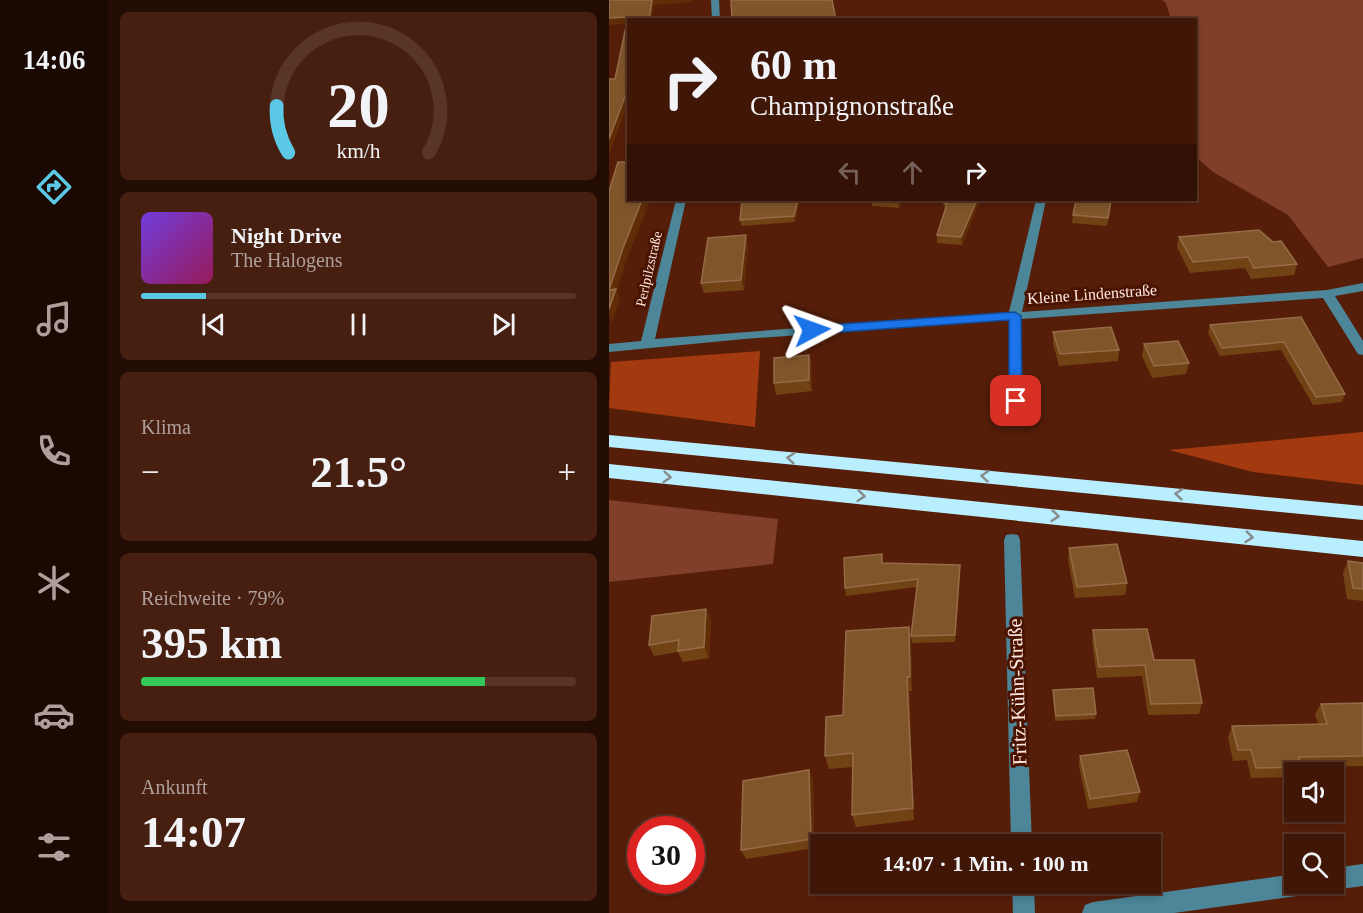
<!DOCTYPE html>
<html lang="de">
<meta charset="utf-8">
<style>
body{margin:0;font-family:Georgia,serif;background:#471f11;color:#f1f3f6;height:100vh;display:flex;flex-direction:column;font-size:22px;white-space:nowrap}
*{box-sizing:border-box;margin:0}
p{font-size:20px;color:#ae9f9b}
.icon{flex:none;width:33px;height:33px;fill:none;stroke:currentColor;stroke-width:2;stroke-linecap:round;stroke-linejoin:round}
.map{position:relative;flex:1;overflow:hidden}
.panel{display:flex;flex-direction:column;gap:12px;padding:12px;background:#230c04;width:501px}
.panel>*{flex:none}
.hud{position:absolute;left:18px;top:18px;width:570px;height:183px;border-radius:0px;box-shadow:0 3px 9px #0003,0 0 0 2px #593528;background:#401607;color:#f1f3f6;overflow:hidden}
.tools{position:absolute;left:675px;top:762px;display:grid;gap:12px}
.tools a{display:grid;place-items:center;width:60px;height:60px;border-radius:0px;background:#401607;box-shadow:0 3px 9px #0003,0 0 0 2px #593528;font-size:30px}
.speed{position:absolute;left:18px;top:816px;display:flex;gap:12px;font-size:30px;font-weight:700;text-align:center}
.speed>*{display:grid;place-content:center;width:78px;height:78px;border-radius:50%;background:#401607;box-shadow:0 3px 9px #0003,0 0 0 2px #593528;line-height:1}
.speed .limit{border:9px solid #d22;background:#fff;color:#111}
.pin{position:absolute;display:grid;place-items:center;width:51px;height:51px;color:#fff;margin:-26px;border-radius:12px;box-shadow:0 3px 9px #0006}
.me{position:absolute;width:66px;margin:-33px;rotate:86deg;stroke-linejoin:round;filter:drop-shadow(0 0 4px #0008)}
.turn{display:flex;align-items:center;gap:21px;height:126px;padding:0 24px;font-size:27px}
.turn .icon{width:78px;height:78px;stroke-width:2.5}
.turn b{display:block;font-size:42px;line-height:51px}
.lanes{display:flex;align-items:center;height:57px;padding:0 24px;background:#0003;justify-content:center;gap:30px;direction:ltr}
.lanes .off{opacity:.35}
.big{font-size:45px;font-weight:600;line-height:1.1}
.panel .widget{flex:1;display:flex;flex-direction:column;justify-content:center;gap:9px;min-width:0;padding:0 21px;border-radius:9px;background:#471f11}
.panel .dial{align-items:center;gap:0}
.dial svg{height:156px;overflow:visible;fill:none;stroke:#593528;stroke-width:7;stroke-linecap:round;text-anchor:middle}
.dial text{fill:#f1f3f6;stroke:none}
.song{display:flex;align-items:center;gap:18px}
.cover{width:72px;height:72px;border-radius:9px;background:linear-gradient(135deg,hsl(260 70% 55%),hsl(330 70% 35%))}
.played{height:6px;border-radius:3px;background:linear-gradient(90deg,#5bc8e6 15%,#593528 15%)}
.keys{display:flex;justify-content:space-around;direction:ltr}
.heat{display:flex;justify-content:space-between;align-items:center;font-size:33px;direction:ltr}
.charge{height:9px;border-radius:4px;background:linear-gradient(90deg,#34c759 79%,#593528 0)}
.trip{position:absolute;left:201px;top:834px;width:351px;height:60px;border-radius:0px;background:#401607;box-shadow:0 3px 9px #0003,0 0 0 2px #593528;font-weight:600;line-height:60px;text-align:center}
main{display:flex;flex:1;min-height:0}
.tab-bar{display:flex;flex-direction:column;width:108px;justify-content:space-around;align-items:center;background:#1a0903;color:#ae9f9b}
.tab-bar .icon{width:42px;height:42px}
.tab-bar .active{color:#5bc8e6}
.tab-bar b{font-size:27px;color:#f1f3f6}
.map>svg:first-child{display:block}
.green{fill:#803f29}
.forest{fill:#a33a0f}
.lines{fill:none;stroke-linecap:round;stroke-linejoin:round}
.minor{fill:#4c8698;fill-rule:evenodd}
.highway{fill:#b9eeff;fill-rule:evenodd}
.wall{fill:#714314}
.shaded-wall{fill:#602d07}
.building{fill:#80552a;stroke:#946c47;stroke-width:1.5}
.oneway{stroke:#878b8c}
.route{fill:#1a73e8;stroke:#114b97;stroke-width:1.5}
.labels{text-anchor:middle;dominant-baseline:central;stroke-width:6;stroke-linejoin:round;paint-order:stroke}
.far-street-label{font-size:14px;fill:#ffe8e1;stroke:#4a1300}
.street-label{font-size:16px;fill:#ffe8e1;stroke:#4a1300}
.near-street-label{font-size:20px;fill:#ffe8e1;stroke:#4a1300}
</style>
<main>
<nav class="tab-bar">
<b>14:06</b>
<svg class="icon active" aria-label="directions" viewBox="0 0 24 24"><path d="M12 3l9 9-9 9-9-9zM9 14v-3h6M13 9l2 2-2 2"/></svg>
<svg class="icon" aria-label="music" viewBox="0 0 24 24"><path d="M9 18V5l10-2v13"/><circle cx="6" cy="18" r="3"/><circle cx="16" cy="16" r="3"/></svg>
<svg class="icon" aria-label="phone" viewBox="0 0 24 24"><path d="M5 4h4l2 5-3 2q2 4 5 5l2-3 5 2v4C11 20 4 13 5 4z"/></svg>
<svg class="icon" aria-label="climate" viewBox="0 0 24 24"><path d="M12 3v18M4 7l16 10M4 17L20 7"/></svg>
<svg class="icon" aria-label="car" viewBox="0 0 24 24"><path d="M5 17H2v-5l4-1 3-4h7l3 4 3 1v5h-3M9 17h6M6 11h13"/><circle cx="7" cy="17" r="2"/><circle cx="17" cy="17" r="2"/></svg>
<svg class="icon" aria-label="filters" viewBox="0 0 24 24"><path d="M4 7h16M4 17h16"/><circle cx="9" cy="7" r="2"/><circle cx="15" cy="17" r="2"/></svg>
</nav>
<section class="panel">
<div class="widget dial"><svg viewBox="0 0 100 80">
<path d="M14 69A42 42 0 1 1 86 69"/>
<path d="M14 69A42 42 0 0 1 8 45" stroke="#5bc8e6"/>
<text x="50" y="56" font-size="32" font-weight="700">20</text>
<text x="50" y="72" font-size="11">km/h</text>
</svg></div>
<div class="widget">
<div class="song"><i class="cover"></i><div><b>Night Drive</b><p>The Halogens</p></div></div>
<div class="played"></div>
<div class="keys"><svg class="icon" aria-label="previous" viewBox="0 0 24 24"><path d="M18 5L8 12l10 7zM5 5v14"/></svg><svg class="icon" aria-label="pause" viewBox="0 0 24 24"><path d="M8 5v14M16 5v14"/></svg><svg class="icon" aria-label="next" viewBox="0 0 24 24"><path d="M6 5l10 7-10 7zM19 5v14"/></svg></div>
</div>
<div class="widget"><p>Klima</p>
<div class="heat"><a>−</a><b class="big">21.5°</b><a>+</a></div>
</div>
<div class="widget"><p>Reichweite · 79%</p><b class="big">395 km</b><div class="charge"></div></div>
<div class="widget"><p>Ankunft</p><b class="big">14:07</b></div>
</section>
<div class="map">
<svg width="754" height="913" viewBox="0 0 754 913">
<rect width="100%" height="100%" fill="#561e09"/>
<g class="green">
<polygon points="553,0 754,0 754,258 719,267 679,215 604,172 587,157 586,20 562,19 557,3"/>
<polygon points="0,500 169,519 164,564 0,582"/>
</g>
<g class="forest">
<polygon points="151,351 146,427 0,408 2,362"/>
<polygon points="754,432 754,485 644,472 560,450"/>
</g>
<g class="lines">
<g class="minor">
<polygon points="102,0 110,0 111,20 103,20"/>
<polygon points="67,200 77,200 46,339 400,312 427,200 437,200 413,312 718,290 754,283 754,291 726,296 754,341 754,355 749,354 714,298 412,319 414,401 407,406 400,401 400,320 135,339 0,352 0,344 32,341"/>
<polygon points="403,534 409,535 411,540 423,844 402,844 395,540 397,535"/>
<polygon points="754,864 754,886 724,890 716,887 715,884 724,884 724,868"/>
<polygon points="686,874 686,884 706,884 703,892 695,895 565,913 473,913 476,905 484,902"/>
<polygon points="403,884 425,884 426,913 404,913"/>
</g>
<g class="highway">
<polygon points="0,435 754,506 754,520 0,447"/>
<polygon points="0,464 754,541 754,557 0,478"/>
</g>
</g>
<g class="wall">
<polygon points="133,200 191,200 186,222 132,226 131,220"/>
<polygon points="263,200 293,200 290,208 263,206"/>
<polygon points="371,200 353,245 328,243 328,235 336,211 335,203"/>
<polygon points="463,200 503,200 498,226 463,223 466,201 463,201"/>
<polygon points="570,237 688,264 685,275 642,279 636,268 581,273 568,247"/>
<polygon points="139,244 135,290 95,293 92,283"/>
<polygon points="692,317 736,394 733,402 704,405 672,350 611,356 599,333 601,325"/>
<polygon points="444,332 510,350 509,361 450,366 444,343"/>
<polygon points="535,344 580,363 577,374 543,378 533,356"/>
<polygon points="200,355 203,367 203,391 167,395 165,383"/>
<polygon points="460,548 518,583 516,595 466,598 459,559"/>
<polygon points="739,561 754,563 754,601 738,599 734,573"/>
<polygon points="274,563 351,573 346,642 303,643 302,636 308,587 237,596 236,588"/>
<polygon points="97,609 102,620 100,658 74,662 69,652 45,656 40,645"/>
<polygon points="300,627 302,641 303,691 300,691 305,820 247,827 243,815 244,767 220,769 216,756 234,715"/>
<polygon points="484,630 545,660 593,703 590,714 539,715 533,676 488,678 483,642"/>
<polygon points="444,690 487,714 486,719 446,721 444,695"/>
<polygon points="754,703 754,766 692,767 689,772 686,772 686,777 642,778 638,760 624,761 619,737 623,726 709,724 706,714 712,704"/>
<polygon points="471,756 531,792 528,802 479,809 470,766"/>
<polygon points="200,770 204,780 205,848 137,859 132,850"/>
</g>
<g class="shaded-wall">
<polygon points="43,0 83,0 83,2 45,5 43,20 40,20"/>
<polygon points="19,17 20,24 0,25 0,18"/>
<polygon points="17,94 20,101 0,154 0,139"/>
<polygon points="33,200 41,200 18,259 8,290 11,300 3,323 0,316 0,290 14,248"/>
<polygon points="189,200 191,200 186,222 185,216"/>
<polygon points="289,200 293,200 290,208"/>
<polygon points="368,200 371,200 353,245 352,237"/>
<polygon points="137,235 139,244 135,290 132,280"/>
<polygon points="200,355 203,367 203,391 200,380"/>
<polygon points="351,565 351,573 346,642 346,635"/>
<polygon points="97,609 102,620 100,658 95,647"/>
<polygon points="300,627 302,641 303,691 301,677"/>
<polygon points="298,677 300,691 305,820 304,808"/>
<polygon points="200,770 204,780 205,848 202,839"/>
</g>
<g class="building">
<polygon points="0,0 43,0 40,20 20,20 20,93 17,94 0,139 0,79 6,79 19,17 0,18"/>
<polygon points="122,0 223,0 227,20 123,20"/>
<polygon points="9,162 20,162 20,200 33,200 14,248 0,290 7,289 0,309 0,191"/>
<polygon points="133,200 189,200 185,216 131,220"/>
<polygon points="337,200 368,200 352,237 328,235 338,204 335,203"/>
<polygon points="467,200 502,200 499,218 464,215"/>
<polygon points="650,230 664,242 672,241 688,264 645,268 639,257 584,262 570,237"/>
<polygon points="137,235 132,280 92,283 99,238"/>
<polygon points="692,317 736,394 707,397 675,342 613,348 601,325"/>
<polygon points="502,327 510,350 451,354 444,332"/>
<polygon points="569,341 580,363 545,366 535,344"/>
<polygon points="200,355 200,380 165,383 165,358"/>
<polygon points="508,544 518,583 468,587 460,548"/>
<polygon points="273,554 273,563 351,565 346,635 302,636 309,579 236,588 235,558"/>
<polygon points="739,561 754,563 754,589 744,588"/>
<polygon points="97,609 95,647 69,651 70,640 40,645 43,616"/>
<polygon points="300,627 301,677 298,677 304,808 243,815 244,753 216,756 217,717 234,715 237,631"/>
<polygon points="538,629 545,660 585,660 593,703 542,704 536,665 490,667 484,630"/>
<polygon points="484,688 487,714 447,716 444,690"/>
<polygon points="754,703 754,756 690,757 692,767 647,768 642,750 629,750 623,726 718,724 712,704"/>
<polygon points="518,750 531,792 481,799 471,756"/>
<polygon points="200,770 202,839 132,850 134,781"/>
</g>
<defs><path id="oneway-chevron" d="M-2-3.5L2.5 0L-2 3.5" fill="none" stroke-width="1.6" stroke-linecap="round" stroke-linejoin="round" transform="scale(1.5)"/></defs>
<g class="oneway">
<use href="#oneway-chevron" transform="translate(182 458) rotate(-175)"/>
<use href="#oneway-chevron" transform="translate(376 476) rotate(-175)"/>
<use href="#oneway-chevron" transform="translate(58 477) rotate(5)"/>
<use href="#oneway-chevron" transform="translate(570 494) rotate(-175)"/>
<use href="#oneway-chevron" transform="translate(252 496) rotate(6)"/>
<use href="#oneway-chevron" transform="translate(446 516) rotate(6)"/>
<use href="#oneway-chevron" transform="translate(640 537) rotate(6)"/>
</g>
<polygon class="route" points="406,312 412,316 413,401 407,405 400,401 400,320 203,334 197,330 203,326"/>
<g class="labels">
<g class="far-street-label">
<text transform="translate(40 269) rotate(-77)">Perlpilzstraße</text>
</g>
<g class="street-label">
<text transform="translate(483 294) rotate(-4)">Kleine Lindenstraße</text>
</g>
<g class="near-street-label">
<text transform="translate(408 692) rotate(-92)">Fritz-Kühn-Straße</text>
</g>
</g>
</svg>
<div class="tools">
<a><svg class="icon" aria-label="sound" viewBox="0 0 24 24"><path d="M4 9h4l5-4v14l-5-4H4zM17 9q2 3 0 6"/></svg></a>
<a><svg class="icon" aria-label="search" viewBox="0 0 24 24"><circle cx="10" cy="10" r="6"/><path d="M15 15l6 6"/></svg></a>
</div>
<div class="speed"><div class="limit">30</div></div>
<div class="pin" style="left:407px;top:401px;background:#d93025"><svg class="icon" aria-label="arrive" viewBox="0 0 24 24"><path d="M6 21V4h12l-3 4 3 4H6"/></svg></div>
<svg class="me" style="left:203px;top:330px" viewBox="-20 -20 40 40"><path d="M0-17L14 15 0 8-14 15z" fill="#1a73e8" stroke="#fff" stroke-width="4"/></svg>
<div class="trip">14:07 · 1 Min. · 100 m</div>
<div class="hud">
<div class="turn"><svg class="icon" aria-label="right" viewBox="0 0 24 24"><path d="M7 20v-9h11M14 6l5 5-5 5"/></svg><div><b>60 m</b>Champignonstraße</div></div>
<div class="lanes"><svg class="icon off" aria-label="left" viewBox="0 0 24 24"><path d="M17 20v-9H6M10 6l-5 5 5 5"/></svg><svg class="icon off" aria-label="ahead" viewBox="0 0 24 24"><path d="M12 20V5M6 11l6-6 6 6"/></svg><svg class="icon" aria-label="right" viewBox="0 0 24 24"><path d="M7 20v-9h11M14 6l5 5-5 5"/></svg></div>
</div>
</div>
</main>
